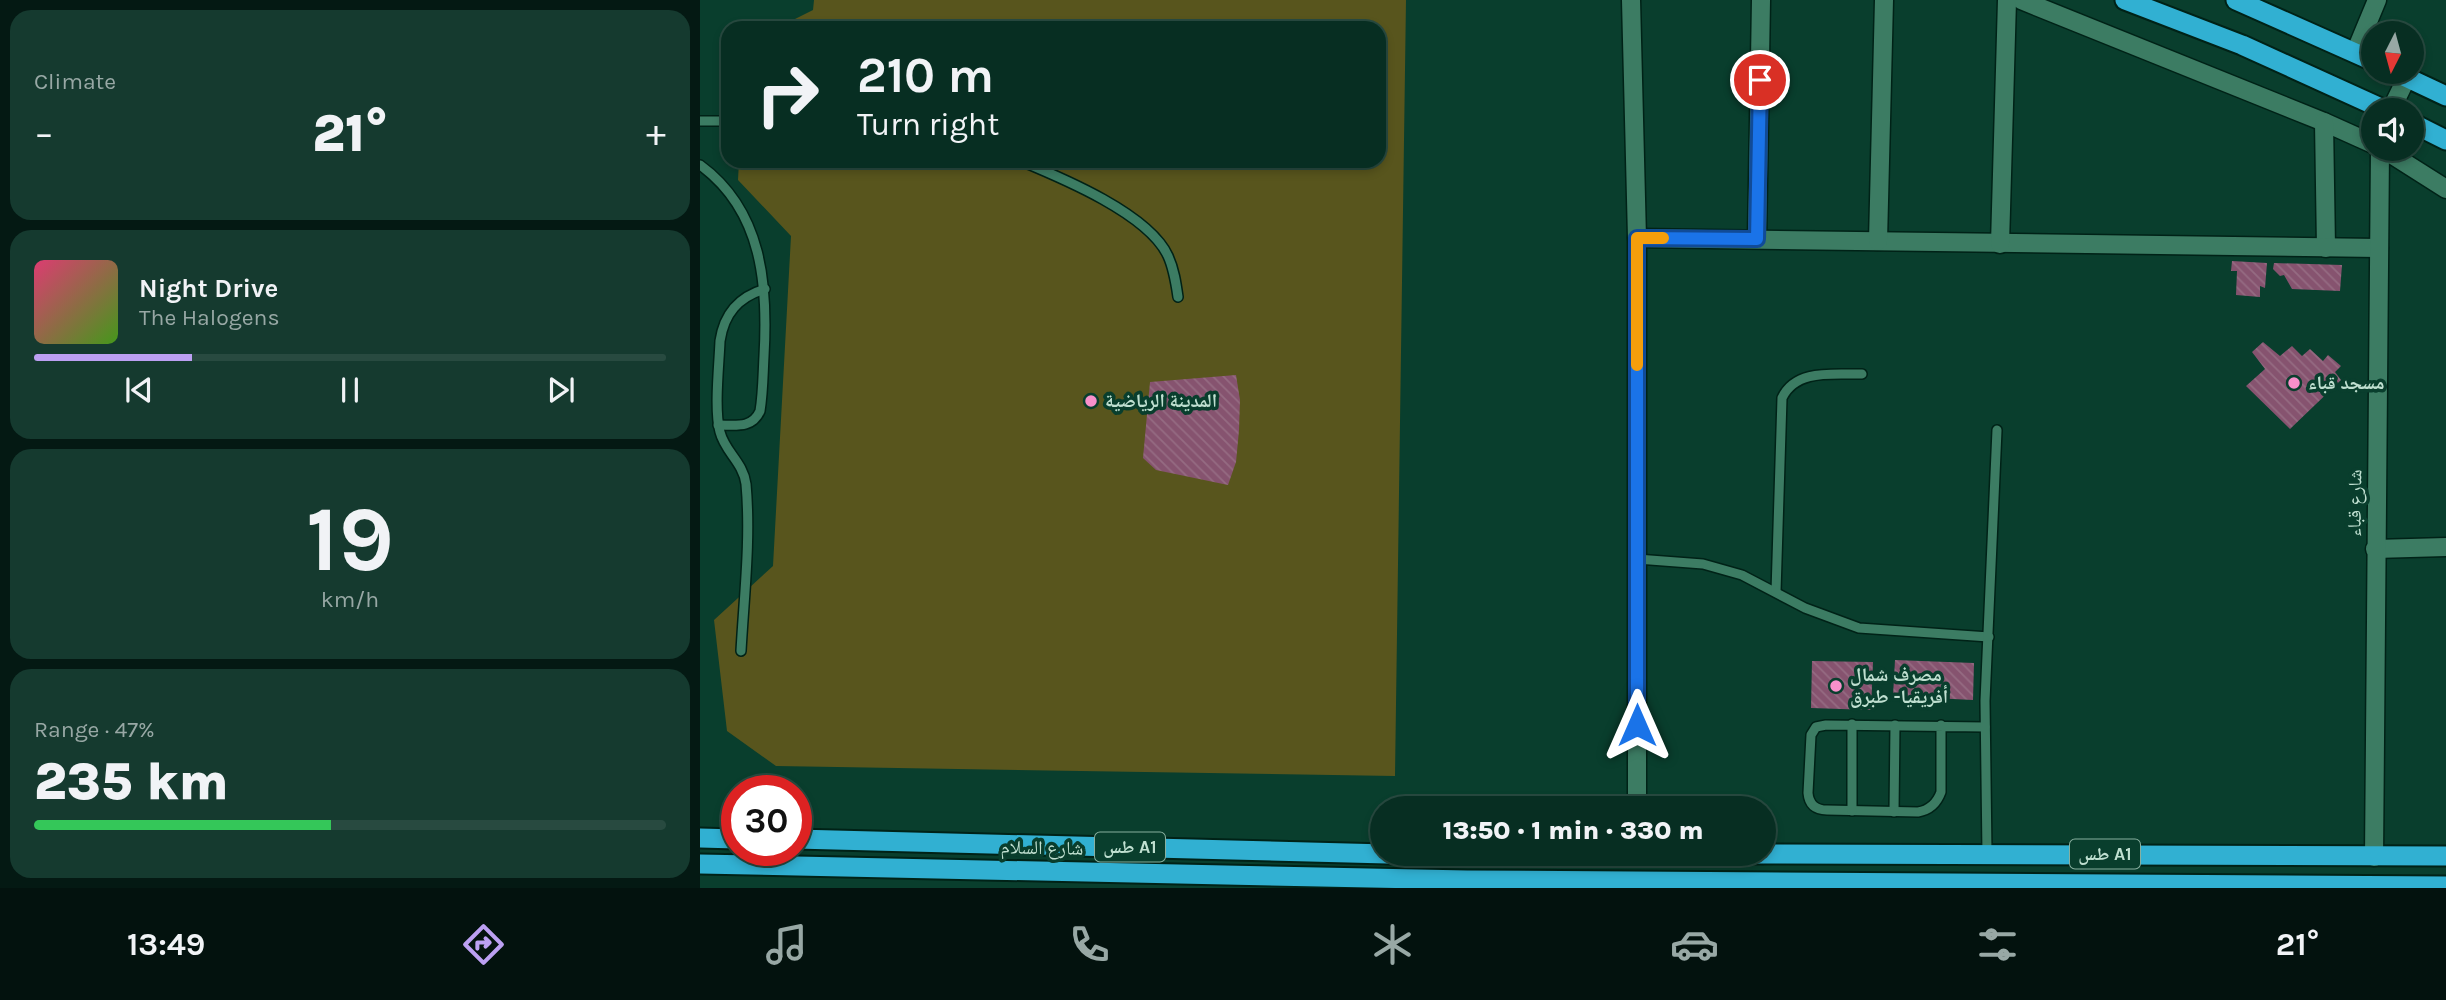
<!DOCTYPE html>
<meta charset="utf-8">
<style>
body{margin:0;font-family:Karla,"Noto Naskh Arabic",sans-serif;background:#153a2f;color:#f1f3f6;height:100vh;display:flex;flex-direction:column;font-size:26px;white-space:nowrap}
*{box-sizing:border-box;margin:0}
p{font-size:23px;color:#98a8a5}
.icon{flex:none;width:38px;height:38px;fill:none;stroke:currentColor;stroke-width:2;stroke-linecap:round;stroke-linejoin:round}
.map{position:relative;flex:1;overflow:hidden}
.panel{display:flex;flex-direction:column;gap:10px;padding:10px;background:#041913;width:700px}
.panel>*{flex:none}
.top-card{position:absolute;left:21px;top:21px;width:665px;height:147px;border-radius:21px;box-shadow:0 4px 10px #0003,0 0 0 2px #284a40;background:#072e22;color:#f1f3f6;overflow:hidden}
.needle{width:46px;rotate:186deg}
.buttons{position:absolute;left:1661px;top:21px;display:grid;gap:14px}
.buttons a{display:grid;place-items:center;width:63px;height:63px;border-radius:50%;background:#072e22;box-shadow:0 4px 10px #0003,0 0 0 2px #284a40;font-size:35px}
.speed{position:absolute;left:21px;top:775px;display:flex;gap:14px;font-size:35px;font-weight:700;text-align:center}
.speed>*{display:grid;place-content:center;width:91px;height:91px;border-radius:50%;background:#072e22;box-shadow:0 4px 10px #0003,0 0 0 2px #284a40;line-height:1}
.speed .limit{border:10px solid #d22;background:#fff;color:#111}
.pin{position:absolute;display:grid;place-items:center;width:60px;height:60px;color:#fff;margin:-30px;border:4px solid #fff;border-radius:50%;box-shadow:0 2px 7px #0007}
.me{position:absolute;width:77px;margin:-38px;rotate:0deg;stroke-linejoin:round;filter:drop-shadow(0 0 5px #0008)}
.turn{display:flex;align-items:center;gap:24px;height:147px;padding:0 21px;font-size:32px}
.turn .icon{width:91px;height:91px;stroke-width:2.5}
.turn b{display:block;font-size:49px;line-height:60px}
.big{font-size:52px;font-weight:800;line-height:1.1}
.panel .widget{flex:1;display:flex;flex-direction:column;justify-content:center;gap:10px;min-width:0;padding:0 24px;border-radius:21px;background:#153a2f}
.panel .dial{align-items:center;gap:0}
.dial b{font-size:91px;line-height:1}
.song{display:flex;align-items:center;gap:21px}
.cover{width:84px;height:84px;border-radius:10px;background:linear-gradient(135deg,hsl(340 70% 55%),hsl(100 70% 35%))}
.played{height:7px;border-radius:4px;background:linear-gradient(90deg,#bca0f2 25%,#284a40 25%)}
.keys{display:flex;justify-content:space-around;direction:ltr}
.heat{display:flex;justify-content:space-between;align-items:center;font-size:38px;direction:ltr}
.charge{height:10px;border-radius:5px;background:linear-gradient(90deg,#34c759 47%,#284a40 0)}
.trip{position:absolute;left:670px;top:796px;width:406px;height:70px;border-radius:35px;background:#072e22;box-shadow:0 4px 10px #0003,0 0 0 2px #284a40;font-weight:800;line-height:70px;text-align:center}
.menu{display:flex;height:112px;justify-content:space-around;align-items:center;background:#03120e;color:#98a8a5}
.menu .icon{width:49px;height:49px}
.menu .current{color:#bca0f2}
.menu b{font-size:32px;color:#f1f3f6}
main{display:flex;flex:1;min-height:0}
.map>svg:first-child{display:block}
.green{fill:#58551d}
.building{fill:url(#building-back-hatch)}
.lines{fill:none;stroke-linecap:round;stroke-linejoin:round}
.service-casing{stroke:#002217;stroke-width:12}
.minor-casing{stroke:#002217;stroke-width:21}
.trunk-casing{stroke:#002217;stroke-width:23}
.service{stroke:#3c7c63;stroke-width:9}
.minor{stroke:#3c7c63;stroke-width:18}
.trunk{stroke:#31b0d2;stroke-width:19}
.route-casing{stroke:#114b97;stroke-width:18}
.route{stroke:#1a73e8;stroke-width:12}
.slow{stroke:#f59e0b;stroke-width:12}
.poi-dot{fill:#f890cb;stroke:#093e2d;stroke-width:2.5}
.labels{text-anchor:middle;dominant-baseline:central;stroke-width:7;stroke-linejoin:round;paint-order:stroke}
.shield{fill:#093e2d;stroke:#88af9f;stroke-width:2}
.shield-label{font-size:18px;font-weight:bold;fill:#bfdfd0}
.poi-label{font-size:19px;font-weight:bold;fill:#bfdfd0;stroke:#093e2d;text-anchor:start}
.street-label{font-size:19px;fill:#bfdfd0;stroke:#093e2d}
</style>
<main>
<section class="panel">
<div class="widget"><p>Climate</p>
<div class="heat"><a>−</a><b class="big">21°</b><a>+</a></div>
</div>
<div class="widget">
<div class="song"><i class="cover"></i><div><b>Night Drive</b><p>The Halogens</p></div></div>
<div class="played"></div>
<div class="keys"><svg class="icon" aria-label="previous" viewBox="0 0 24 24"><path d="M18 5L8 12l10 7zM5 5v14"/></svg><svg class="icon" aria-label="pause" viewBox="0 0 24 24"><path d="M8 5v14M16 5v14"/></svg><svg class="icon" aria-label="next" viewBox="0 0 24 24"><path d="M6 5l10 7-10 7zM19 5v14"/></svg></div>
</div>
<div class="widget dial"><b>19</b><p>km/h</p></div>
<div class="widget"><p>Range · 47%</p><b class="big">235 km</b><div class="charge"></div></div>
</section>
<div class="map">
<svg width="1746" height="888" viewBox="0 0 1746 888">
<defs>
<pattern id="building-back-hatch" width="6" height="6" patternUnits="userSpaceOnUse" patternTransform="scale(1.75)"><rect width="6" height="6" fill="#86536f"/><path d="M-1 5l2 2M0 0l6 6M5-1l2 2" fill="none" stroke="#956b82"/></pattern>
</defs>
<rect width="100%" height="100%" fill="#093e2d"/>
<polygon class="green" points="114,0 706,0 695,776 76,766 27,731 14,620 73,566 91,236 38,180 39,161 679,161 679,28 77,28 113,10"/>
<g class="building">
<polygon points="1532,261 1567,263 1565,288 1560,286 1560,297 1536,295 1537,271 1531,271"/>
<polygon points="1574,263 1642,265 1640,291 1592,289 1584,275 1580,276 1573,269"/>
<polygon points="1563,342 1580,356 1592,346 1602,356 1610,349 1623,361 1628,355 1641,366 1635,372 1641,380 1590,429 1546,386 1565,369 1552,352"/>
<polygon points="536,375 540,400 539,430 536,462 528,485 456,470 443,458 450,382"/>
<polygon points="1195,660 1274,663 1273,700 1193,696"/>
<polygon points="1112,661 1173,662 1171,710 1111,708"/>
</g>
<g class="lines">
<defs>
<g id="service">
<polyline points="0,121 28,121"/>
<path d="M321,161C362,178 449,214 468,256C474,269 476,283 478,297"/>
<path d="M0,165C63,211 68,286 64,356C63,374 63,393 60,411C52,429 35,425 18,425"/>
<polyline points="937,559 1003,564 1042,575 1105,608 1159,628 1289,637"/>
<path d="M1076,592L1082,398C1096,368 1135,375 1162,374"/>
<path d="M41,651C44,596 51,539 46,484C43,462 25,452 20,432C14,410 19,366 20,341C24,314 38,297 65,289"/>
<path d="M1241,725V792C1237,803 1230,810 1218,812L1127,810C1116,810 1109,805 1108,793L1111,735L1116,727L1126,725L1285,727"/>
<polyline points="1152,811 1152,724"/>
<polyline points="1194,812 1195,725"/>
<polyline points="1287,853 1285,701 1297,430"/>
</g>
<g id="minor">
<polyline points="931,0 937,238 937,808"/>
<polyline points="1321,0 1624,122 1673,144"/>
<polyline points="1655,53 1677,0"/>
<polyline points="1691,110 1707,77"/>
<polyline points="1624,122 1626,248"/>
<polyline points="1683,149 1746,189"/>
<polyline points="937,238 1679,248"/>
<polyline points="1057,239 1061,0"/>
<polyline points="1178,241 1184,0"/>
<polyline points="1300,244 1307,0"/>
<polyline points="1675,549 1746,547"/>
<polyline points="1674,857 1680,149"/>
</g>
<g id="trunk">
<polyline points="1425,0 1542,45 1685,110"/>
<polyline points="1536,0 1673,61"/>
<polyline points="1695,72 1746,96"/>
<polyline points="1712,123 1746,140"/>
<polyline points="0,838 37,839"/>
<polyline points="96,839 765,856 1061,854"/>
<polyline points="1064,854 1746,856"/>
<polyline points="0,864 767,880 1746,886"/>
</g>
</defs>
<use href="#service" class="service-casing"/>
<use href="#minor" class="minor-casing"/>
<use href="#trunk" class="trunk-casing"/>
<use href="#service" class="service"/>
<use href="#minor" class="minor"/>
<use href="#trunk" class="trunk"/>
</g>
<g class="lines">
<defs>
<polyline id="route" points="937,725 937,238 1057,239 1060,80"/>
</defs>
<use href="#route" class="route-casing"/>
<use href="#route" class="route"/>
<polyline class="slow" points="937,365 937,238 963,238"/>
</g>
<g class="poi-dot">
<circle cx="1594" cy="383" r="7"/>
<circle cx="391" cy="401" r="7"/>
<circle cx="1136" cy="686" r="7"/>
</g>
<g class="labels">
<g class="shield">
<rect x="395" y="832.5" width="70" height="29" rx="5"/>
<rect x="1370" y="839.5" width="70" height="29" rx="5"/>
</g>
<g class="shield-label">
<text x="430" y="847">طس A1</text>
<text x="1405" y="854">طس A1</text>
</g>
<g class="poi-label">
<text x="1608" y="383">مسجد قباء</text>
<text x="405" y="401">المدينة الرياضية</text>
<text x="1150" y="675">مصرف شمال<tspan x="1150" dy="22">أفريقيا- طبرق</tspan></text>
</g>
<g class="street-label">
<text transform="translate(1655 503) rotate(-89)">شارع قباء</text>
<text transform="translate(342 848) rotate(1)">شارع السلام</text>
</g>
</g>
</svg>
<div class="buttons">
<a><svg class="needle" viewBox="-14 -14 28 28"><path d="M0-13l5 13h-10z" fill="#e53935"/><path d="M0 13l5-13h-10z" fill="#98a8a5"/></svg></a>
<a><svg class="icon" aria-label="sound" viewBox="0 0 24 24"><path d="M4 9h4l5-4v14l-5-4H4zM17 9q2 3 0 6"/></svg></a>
</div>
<div class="speed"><div class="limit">30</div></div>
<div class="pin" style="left:1060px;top:80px;background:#d93025"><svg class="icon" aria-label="arrive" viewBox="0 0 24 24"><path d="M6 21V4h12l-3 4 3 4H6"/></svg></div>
<svg class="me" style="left:937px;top:725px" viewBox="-20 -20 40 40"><path d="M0-17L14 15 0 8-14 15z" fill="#1a73e8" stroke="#fff" stroke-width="4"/></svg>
<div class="trip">13:50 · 1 min · 330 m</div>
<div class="top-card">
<div class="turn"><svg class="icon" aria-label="right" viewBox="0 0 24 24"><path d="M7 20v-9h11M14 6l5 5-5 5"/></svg><div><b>210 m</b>Turn right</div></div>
</div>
</div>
</main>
<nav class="menu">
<b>13:49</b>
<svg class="icon current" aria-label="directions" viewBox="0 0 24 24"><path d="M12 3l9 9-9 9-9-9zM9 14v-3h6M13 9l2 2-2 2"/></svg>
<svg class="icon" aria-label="music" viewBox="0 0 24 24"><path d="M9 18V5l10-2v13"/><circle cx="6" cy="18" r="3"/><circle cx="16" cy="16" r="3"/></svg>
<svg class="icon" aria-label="phone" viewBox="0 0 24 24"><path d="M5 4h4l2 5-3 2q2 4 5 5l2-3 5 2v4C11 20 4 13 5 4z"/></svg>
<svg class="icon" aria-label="climate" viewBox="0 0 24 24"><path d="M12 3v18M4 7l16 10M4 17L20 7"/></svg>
<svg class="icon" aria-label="car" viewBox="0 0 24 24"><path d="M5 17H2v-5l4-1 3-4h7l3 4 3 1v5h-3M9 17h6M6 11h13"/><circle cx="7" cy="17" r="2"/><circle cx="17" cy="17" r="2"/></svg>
<svg class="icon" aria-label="filters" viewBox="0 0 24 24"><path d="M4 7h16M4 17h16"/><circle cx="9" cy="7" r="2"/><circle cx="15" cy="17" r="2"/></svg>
<b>21°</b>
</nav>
